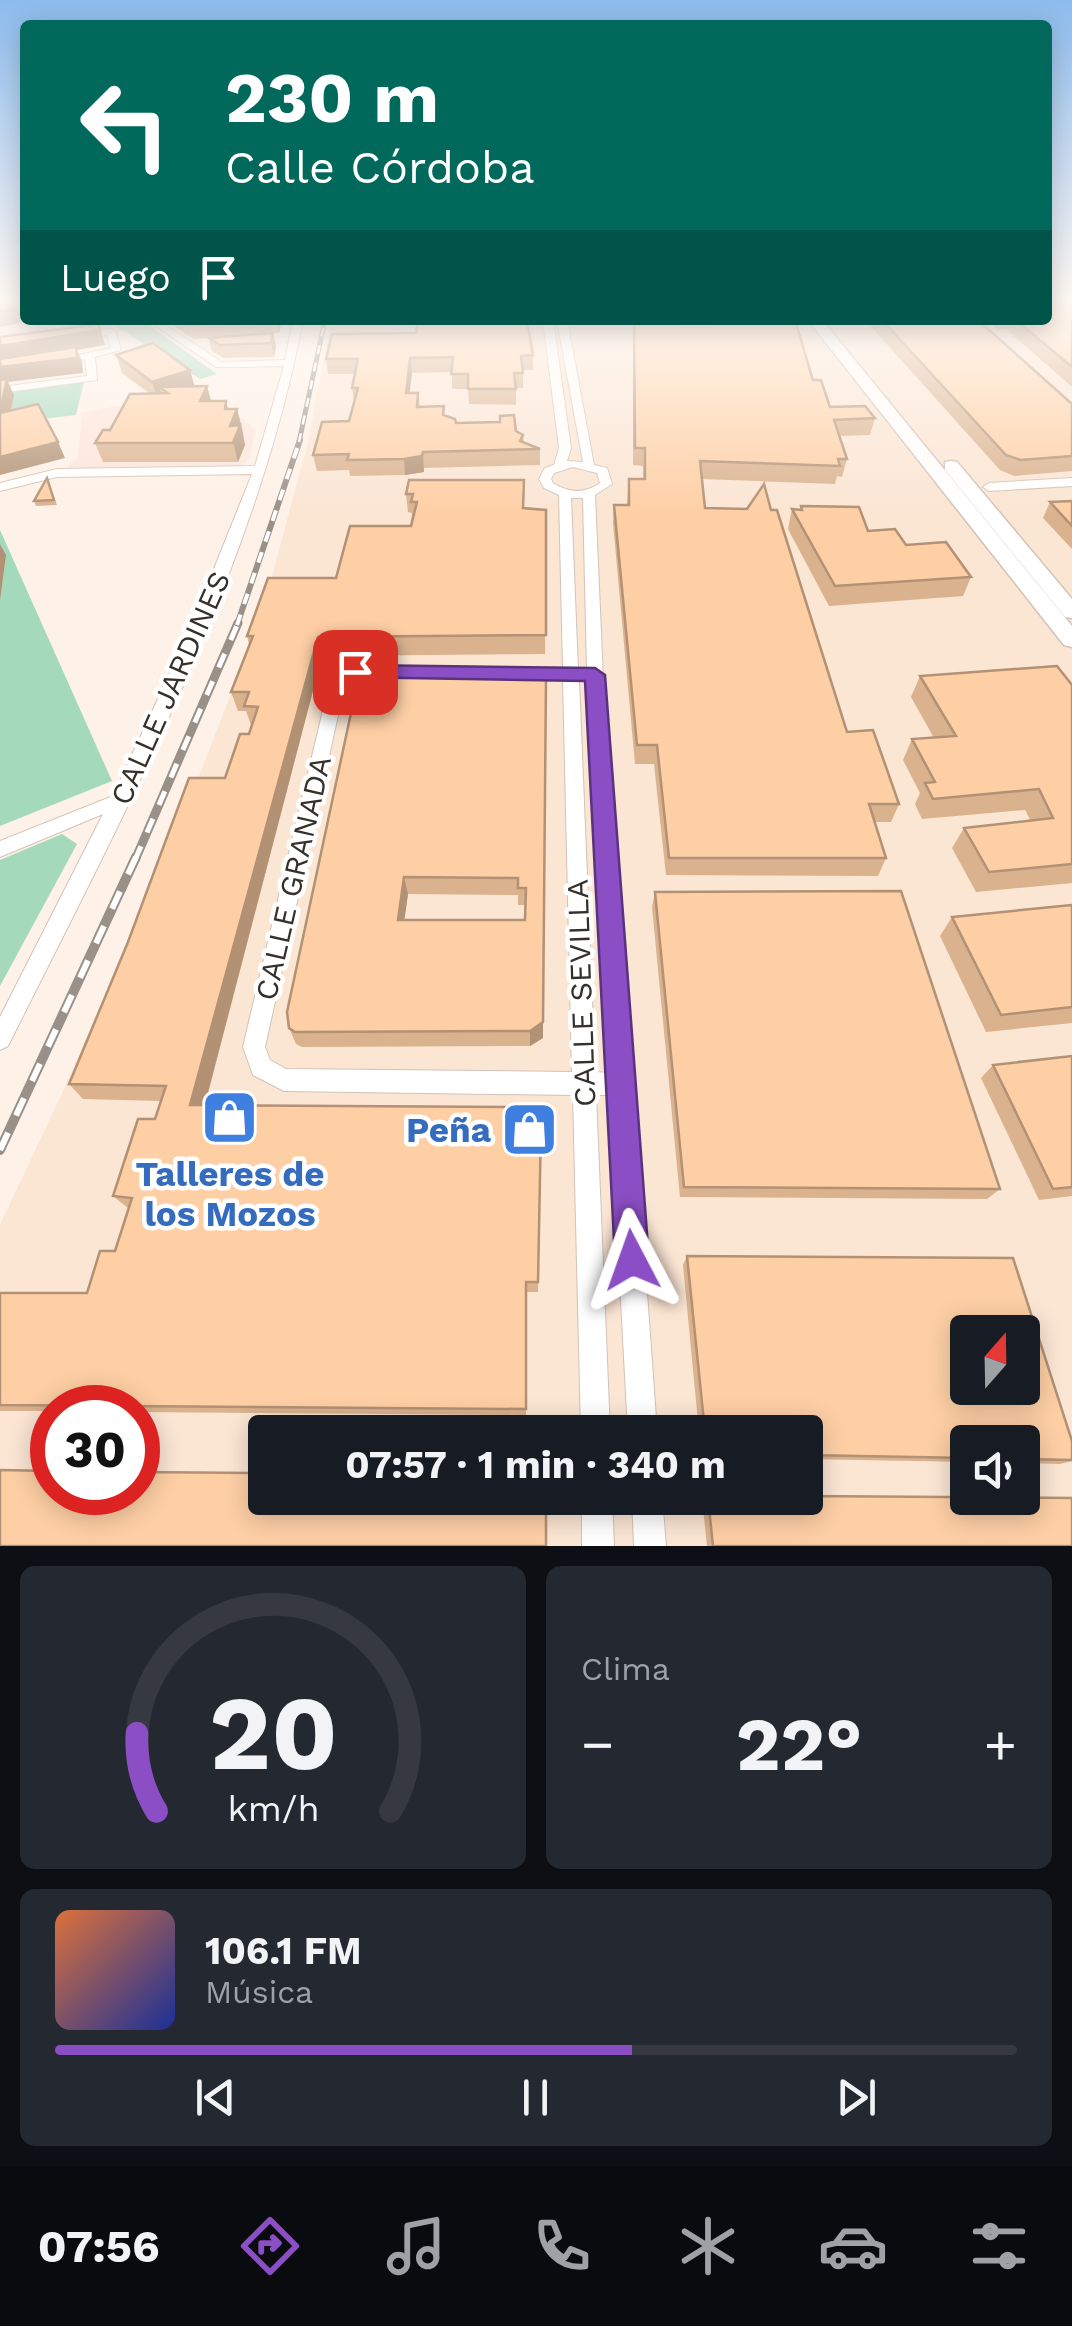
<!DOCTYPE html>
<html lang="es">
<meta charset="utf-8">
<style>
body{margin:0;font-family:"Work Sans",sans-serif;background:#242831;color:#f1f3f6;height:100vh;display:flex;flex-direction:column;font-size:38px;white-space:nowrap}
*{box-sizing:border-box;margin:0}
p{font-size:32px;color:#9ea1a6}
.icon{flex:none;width:55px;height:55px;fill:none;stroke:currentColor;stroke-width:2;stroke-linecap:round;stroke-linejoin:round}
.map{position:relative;height:1546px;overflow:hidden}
.panel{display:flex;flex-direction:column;gap:20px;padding:20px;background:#0d0f14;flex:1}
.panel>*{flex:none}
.banner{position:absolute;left:20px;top:20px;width:1032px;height:305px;border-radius:10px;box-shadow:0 5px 25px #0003;background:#00695c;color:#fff;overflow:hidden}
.needle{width:65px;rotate:20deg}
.controls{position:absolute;left:950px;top:1315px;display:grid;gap:20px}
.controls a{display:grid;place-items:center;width:90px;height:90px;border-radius:10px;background:#171b24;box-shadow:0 5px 25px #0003;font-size:50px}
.speed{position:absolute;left:30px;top:1385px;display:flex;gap:20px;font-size:50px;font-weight:700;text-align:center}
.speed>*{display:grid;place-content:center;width:130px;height:130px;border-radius:50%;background:#171b24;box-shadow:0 5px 25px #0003;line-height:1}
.speed .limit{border:15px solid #d22;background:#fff;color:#111}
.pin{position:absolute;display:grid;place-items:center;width:85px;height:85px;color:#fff;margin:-42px;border-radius:20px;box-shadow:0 5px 15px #0006}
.me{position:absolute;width:110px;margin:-55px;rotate:356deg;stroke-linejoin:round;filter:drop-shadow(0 0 8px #0008)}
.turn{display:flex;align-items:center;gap:35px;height:210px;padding:0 40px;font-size:45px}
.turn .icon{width:130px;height:130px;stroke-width:2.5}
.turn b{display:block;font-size:70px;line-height:85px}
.then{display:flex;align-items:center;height:95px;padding:0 40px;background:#0003;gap:20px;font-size:38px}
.big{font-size:75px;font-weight:700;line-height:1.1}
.panel .card{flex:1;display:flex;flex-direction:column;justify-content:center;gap:15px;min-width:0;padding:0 35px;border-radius:15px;background:#242831}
.panel .dial{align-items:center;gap:0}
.dial svg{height:260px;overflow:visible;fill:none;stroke:#363941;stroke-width:7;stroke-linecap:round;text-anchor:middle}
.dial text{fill:#f1f3f6;stroke:none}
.song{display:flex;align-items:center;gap:30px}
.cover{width:120px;height:120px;border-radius:15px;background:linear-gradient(135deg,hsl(20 70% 55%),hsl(230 70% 35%))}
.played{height:10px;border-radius:5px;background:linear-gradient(90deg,#8b4ec4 60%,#363941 60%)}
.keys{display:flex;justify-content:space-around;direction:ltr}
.heat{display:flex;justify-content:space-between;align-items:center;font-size:55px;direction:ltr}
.panel .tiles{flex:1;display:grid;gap:20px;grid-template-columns:1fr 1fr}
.card:last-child{grid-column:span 2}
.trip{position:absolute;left:248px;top:1415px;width:575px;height:100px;border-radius:10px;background:#171b24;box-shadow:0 5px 25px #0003;font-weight:700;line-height:100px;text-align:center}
.menu{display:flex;height:160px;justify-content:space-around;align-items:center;background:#090b0e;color:#9ea1a6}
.menu .icon{width:70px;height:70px}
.menu .selected{color:#8b4ec4}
.menu b{font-size:45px;color:#f1f3f6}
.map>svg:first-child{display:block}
.built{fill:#fbe5d3;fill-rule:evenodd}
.education{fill:#fce4da}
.green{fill:#a4d9bc}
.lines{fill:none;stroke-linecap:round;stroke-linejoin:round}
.street-casing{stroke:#d2c3b7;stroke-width:2}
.secondary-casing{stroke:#d2c3b7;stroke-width:3}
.street{fill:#fff;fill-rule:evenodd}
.secondary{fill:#fff;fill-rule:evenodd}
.rail-far3-casing{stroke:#999088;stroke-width:5}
.rail-far2-casing{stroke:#999088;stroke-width:6}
.rail-far1-casing{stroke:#999088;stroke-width:9}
.rail-casing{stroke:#999088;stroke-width:10}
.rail-far3{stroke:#fff;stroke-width:2.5;stroke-dasharray:9;stroke-linecap:butt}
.rail-far2{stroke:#fff;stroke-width:4;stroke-dasharray:11;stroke-linecap:butt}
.rail-far1{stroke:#fff;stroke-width:5;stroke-dasharray:15;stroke-linecap:butt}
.rail{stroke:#fff;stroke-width:6;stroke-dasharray:19;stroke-linecap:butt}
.wall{fill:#dab28e;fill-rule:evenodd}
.shaded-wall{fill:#b29174}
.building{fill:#fecfa5;stroke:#b29174;stroke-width:2.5;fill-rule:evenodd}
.route{fill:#8b4ec4;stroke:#5a337f;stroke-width:2.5}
.labels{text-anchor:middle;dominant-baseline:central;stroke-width:9;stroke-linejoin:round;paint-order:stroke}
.street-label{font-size:30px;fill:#36302b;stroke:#fff}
.near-shop-label{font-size:35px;font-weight:bold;fill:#366cbe;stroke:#fff;text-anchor:end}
</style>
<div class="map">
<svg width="1072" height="1546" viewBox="0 0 1072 1546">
<rect width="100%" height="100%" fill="#fef1e7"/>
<path class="built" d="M1072,298V1546H0V1225L65,1087L201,771L262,614L309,438L331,320H1048ZM968,1332H1022V1388H968ZM52,1408H138V1492H52ZM265,1432H805V1498H265ZM968,1442H1022V1498H968Z"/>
<g class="education">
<polygon points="0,298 25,320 101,320 112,328 0,342"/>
<polygon points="217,401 256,429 249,459 244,465 67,468 78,456 82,413 131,403"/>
</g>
<g class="green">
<polygon points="106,320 142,320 217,374 200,379"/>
<polygon points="84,381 76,415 0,424 0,391"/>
<polygon points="0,530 112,781 0,826"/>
<polygon points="62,834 77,844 0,986 0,860"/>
</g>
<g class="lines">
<defs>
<g id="street">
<path d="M147,320H158L222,362L285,360L293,320H303C256,570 122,818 8,1046L0,1050V1017L103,814L0,857V841L113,796L187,636L252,474L57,477L0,491V483L57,469L255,466L284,366L216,367Z"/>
<path d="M543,320H553L571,448L567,461L583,462L557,320H567L594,465L607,468L612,484L595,495L603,679L657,1432H628L610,1095H596L610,1432H581L573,1095L284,1091L253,1075L243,1047L329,685C346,667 363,664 387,668L389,672L387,676L358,677L344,688L265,1047L270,1060L286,1069L572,1072L563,680L517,679L509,674L517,669H563L559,495L544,488L539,479L545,468L554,465L559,448ZM573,467L597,473L600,483C584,494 569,493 553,483L551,479L554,473ZM571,498H583L587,670H578ZM579,680H587L609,1073L595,1072Z"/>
<polygon points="111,329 116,332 121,350 95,357 97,380 0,393 0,387 87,376 85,359 56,364 51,361 111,348 107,335 80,338 75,335"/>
<polygon points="1072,478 1072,486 989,491 983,487 989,483"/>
<polygon points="582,1498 612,1498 614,1546 582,1546"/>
<polygon points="632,1498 662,1498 666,1546 634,1546"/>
</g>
<g id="secondary">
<polygon points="808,320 822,320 1072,626 1072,647 1064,645"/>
<polygon points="951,461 957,462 1072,599 1072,618 1065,617 945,470 945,462"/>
</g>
</defs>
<use href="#street" class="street-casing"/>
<use href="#secondary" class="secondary-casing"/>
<use href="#street" class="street"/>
<use href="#secondary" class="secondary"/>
<defs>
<polyline id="rail-far3" points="299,442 325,320"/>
<polyline id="rail-far2" points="237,625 300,440"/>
<polyline id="rail-far1" points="135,860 238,623"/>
<polyline id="rail" points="0,1150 136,857"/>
</defs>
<use href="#rail-far3" class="rail-far3-casing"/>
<use href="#rail-far2" class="rail-far2-casing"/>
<use href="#rail-far1" class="rail-far1-casing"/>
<use href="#rail" class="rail-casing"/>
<use href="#rail-far3" class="rail-far3"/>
<use href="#rail-far2" class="rail-far2"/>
<use href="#rail-far1" class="rail-far1"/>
<use href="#rail" class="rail"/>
</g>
<g class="wall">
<polygon points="1072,298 1072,387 1006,329 997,330 986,320 1048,320"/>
<polygon points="164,320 282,320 279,333 273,333 276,347 274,357 223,358 212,351 209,338 194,339"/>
<polygon points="633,320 676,320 681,324 704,324 703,320 795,320 813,380 830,407 875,418 870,435 839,436 847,459 842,477 837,476 835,484 702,479 705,508 771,510 847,732 899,804 891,822 875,822 886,858 878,876 666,875 654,764 635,764 613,523 614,505 627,505 629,479 643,479 643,466 633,465"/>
<polygon points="865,320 980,320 980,321 1072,404 1072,471 1014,476 1000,470"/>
<polygon points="416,333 533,355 533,370 523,370 523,388 516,388 516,405 469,404 468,389 452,389 452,372 412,373 409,393 418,393 420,407 444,416 456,423 516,431 523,435 524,442 540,449 540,465 424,468 424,472 405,475 350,476 349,470 317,471 313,455 349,421 354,401 352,388 355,374 328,374 326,359"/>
<polygon points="116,355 190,370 194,386 207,386 211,401 228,409 237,409 245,445 238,462 103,462 95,443 149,393 122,373"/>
<polygon points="47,478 57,505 36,506 34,501"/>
<polygon points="406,494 546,510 545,654 322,656 205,1105 541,1124 538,1292 526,1292 526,1415 138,1412 138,1408 52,1408 52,1411 0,1411 0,1293 87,1293 115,1251 128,1208 113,1196 155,1119 161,1101 83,1099 69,1084 225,778 249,734 252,725 251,725 246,711 238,711 231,692 249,644 247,636 336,578 411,526 412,513 408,512"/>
<polygon points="1072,501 1072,549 1043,518 1050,502"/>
<polygon points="801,506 906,545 971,577 963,596 829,606 788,529 792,509 800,510"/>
<path d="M539,673L543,1038L530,1046L302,1047L296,1044L289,1028ZM408,894L518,895V905H525V920H404Z"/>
<polygon points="920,676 1072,685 1072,883 976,892 952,848 964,828 1031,821 1025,810 922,819 915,804 920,793 903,760 912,739 934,738 911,697"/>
<polygon points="655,892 1000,1189 987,1199 680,1197 652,907"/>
<polygon points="1072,905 1072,1023 986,1032 940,936 952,917"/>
<polygon points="1072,1056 1072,1196 1039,1200 981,1078 993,1065"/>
<polygon points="687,1256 1072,1441 1072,1461 1060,1464 1022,1463 1022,1442 968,1442 968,1462 805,1459 805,1432 699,1432 683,1265"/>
<polygon points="702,1498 805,1498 1072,1546 707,1546"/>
</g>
<g class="shaded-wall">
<polygon points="25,306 25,320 35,320 0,327 0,311"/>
<polygon points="277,320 282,320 279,333"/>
<polygon points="99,324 105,345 77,350 82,362 83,373 8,382 14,395 7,429 0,414 0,346"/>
<polygon points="273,333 276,347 274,357 271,343"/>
<polygon points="410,358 412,373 408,408 406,393"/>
<polygon points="190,370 195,388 159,387 163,399 158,400 152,382"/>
<polygon points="207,386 212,405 200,401"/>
<polygon points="226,401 231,420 237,409 242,428 245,445 238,462 225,409"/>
<polygon points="58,442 65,458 0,475 0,457"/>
<polygon points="423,452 424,472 405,475 404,459"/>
<polygon points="0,544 6,555 0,600"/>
<polygon points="318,637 322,656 201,1119 190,1105"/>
<polygon points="404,877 408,894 402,937 398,920"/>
<polygon points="543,1022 543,1038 530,1046 530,1031"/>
</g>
<g class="building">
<polygon points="0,298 25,298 25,306 0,311"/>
<polygon points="1048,298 1072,298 1072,367 1016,320 1048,320"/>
<polygon points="182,320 262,320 190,325"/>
<polygon points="418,320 527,320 533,355 521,356 523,373 514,373 516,389 468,389 468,374 451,374 453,357 410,358 406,393 418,393 417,407 444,406 443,415 455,419 456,423 500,422 500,416 514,415 516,431 523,435 520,441 540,449 423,452 422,456 404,459 347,460 349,454 313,455 322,422 349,421 358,388 352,388 358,359 326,359 332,334 416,333"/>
<polygon points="634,320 676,320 681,324 708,324 707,320 795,320 813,380 821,380 830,407 865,406 875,418 834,420 847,459 838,459 840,466 700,461 705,508 747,509 764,484 771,510 777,510 847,732 873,730 899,804 869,804 886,858 669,858 657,745 637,745 614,505 629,505 629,479 645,479 645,448 635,448"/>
<polygon points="882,320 978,320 1072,404 1072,456 1021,460 1006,455"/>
<polygon points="99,324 100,330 0,346 0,337"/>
<polygon points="273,333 271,343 220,345 209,338"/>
<polygon points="153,343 190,370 152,382 116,355"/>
<polygon points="76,347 77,358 0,367 0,359"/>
<polygon points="7,379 0,412 0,380"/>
<polygon points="207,386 200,401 226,401 225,409 237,409 230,426 240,425 233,443 95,443 103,430 110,430 130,394 168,393 159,387"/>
<polygon points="38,404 58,442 0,457 0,413"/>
<polygon points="47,478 54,500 34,501"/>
<polygon points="409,480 524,480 523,508 546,510 546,635 318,637 190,1105 526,1107 541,1124 538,1282 526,1282 526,1409 0,1405 0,1293 87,1293 100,1251 115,1251 132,1198 113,1196 138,1119 155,1119 166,1086 69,1084 128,942 189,778 225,778 240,734 249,734 258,707 244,706 249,692 231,692 253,636 247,636 268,578 336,578 350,526 411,526 417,502 411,502 413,494 406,494"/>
<polygon points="1072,501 1072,526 1050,502"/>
<polygon points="801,506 859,507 868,531 895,529 906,545 946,542 971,577 835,586 792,509 802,510"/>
<polygon points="1057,666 1072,685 1072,864 989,872 964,828 1053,818 1039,789 933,799 925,783 935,782 912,739 956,736 920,676"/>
<path d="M360,671L539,673L546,678L543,1022L530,1031L295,1032L289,1028L287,1012ZM404,877L518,878V888H526L525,920H398Z"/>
<polygon points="901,891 1000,1189 684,1187 655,892"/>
<polygon points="1072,905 1072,1007 1001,1015 952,917"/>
<polygon points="1072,1056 1072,1187 1053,1189 993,1065"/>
<path d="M687,1256L1013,1258L1072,1441V1460L1022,1459V1442H968V1458L805,1455V1432H705ZM968,1332H1022V1388H968Z"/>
<polygon points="0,1470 52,1471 52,1492 138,1492 138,1472 265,1473 265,1498 546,1498 546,1546 0,1546"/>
<polygon points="805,1496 1072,1498 1072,1546 713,1546 708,1498 805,1498"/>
</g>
<linearGradient id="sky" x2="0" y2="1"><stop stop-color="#8cbbed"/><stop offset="0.58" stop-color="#fff9f4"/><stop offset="1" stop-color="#fff9f4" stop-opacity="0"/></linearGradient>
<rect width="1072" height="515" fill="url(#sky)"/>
<polygon class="route" points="355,665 595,668 605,675 649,1260 644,1272 632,1277 620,1272 615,1260 585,681 348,677 348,667"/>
<defs>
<symbol id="shop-square" viewBox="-11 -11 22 22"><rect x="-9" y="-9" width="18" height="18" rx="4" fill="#3f7fe0" stroke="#fff"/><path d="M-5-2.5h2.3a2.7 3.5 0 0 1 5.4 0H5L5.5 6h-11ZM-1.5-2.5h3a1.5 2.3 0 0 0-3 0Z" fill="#fff"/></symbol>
</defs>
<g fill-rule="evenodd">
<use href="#shop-square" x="198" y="1086" width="63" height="63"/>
<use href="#shop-square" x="498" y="1098" width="63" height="63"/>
</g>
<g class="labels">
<g class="street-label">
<text transform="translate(170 688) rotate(-66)">CALLE JARDINES</text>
<text transform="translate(293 878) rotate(-77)">CALLE GRANADA</text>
<text transform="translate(581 993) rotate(-92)">CALLE SEVILLA</text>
</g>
<g class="near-shop-label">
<text x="491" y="1130">Peña</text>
<text x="230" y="1174" text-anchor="middle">Talleres de<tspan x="230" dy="40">los Mozos</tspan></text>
</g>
</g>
</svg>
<div class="controls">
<a><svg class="needle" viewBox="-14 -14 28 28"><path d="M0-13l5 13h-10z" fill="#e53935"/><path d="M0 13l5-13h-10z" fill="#9ea1a6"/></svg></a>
<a><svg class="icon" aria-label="sound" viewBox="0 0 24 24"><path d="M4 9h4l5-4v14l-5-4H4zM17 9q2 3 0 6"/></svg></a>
</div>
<div class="speed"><div class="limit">30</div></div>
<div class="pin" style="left:355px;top:672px;background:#d93025"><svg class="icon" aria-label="arrive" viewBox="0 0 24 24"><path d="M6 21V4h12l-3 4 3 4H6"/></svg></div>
<svg class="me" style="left:632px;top:1260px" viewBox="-20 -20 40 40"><path d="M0-17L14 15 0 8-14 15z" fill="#8b4ec4" stroke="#fff" stroke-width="4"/></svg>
<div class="trip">07:57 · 1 min · 340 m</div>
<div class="banner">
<div class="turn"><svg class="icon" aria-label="left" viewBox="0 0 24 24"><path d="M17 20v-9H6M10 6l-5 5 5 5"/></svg><div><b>230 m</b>Calle Córdoba</div></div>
<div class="then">Luego<svg class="icon" aria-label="arrive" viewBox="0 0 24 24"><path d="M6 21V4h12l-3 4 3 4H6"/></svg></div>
</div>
</div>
<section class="panel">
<div class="tiles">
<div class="card dial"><svg viewBox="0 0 100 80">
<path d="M14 69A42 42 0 1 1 86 69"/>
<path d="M14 69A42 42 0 0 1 8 45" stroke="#8b4ec4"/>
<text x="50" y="56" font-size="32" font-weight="700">20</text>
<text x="50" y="72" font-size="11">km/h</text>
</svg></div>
<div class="card"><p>Clima</p>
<div class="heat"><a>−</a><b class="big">22°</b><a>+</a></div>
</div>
<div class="card">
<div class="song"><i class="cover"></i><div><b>106.1 FM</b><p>Música</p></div></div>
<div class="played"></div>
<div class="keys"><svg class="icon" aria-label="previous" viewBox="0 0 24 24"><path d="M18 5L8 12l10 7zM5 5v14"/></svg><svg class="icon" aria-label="pause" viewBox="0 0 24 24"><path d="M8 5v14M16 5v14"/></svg><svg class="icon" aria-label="next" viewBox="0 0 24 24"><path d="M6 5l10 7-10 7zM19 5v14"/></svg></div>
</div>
</div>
</section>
<nav class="menu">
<b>07:56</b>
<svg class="icon selected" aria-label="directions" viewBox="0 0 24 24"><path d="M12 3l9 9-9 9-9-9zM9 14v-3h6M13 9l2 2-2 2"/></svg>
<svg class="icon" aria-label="music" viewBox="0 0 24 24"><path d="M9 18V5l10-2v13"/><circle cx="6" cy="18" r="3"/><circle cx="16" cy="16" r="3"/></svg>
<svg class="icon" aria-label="phone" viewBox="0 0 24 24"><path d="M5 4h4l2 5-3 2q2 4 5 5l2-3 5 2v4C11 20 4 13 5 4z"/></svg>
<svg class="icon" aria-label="climate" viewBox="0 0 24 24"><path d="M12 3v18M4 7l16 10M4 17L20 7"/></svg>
<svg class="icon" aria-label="car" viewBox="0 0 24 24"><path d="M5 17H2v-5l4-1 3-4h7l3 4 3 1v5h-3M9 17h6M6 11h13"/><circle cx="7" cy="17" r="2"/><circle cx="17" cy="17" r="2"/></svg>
<svg class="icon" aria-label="filters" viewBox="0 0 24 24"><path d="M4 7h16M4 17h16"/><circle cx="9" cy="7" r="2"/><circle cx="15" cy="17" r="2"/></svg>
</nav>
